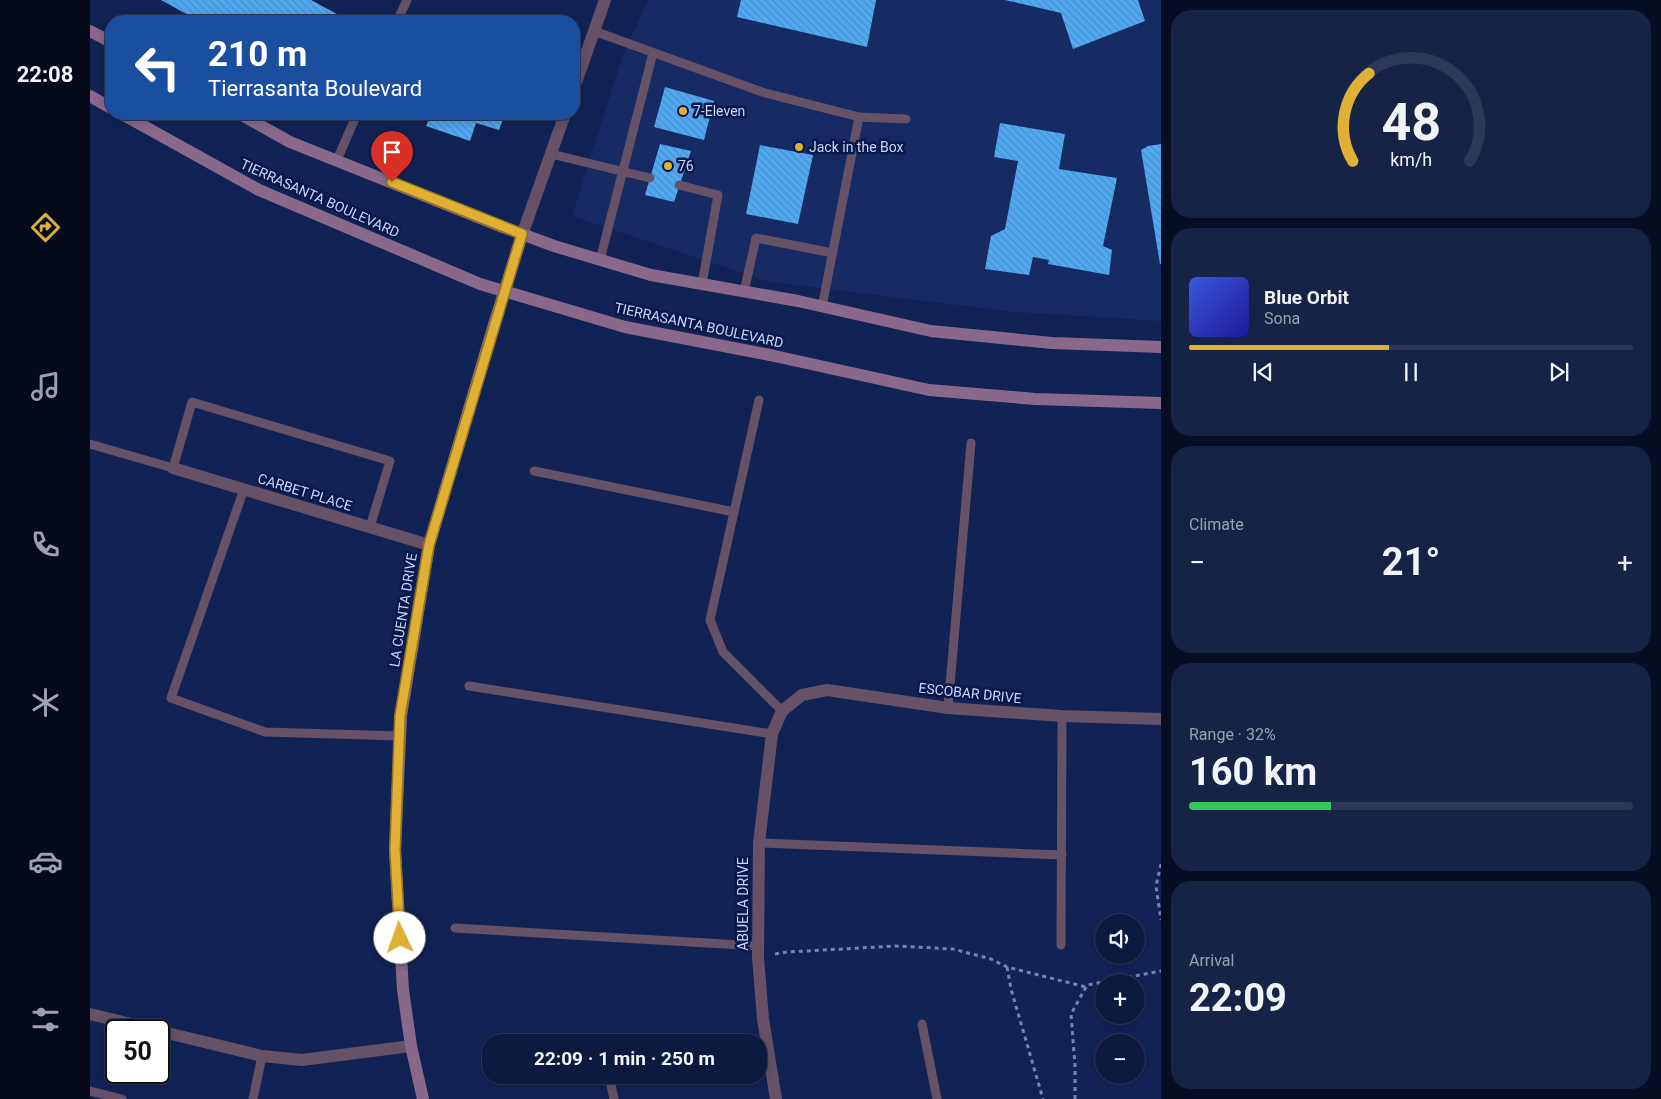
<!DOCTYPE html>
<meta charset="utf-8">
<style>
body{margin:0;font-family:Roboto,sans-serif;background:#162347;color:#f1f3f6;height:100vh;display:flex;flex-direction:column;font-size:19px;white-space:nowrap}
*{box-sizing:border-box;margin:0}
p{font-size:16px;color:#9aa1b1}
.icon{flex:none;width:28px;height:28px;fill:none;stroke:currentColor;stroke-width:2;stroke-linecap:round;stroke-linejoin:round}
.map{position:relative;flex:1;overflow:hidden}
.drawer{display:flex;flex-direction:column;gap:10px;padding:10px;background:#070e23;width:500px}
.drawer>*{flex:none}
.top-card{position:absolute;left:15px;top:15px;width:475px;height:105px;border-radius:20px;box-shadow:0 2px 12px #0003,0 0 0 1px #2d3859;background:#1a4fa0;color:#fff;overflow:hidden}
.controls{position:absolute;left:1005px;top:914px;display:grid;gap:10px}
.controls a{display:grid;place-items:center;width:50px;height:50px;border-radius:50%;background:#0d1a40;box-shadow:0 2px 12px #0003,0 0 0 1px #2d3859;font-size:25px}
.speed{position:absolute;left:15px;top:1019px;display:flex;gap:10px;font-size:25px;font-weight:700;text-align:center}
.speed>*{display:grid;place-content:center;width:65px;height:65px;border-radius:50%;background:#0d1a40;box-shadow:0 2px 12px #0003,0 0 0 1px #2d3859;line-height:1}
.speed .limit{border:2px solid #111;border-radius:8px;background:#fff;color:#111}
.pin{position:absolute;display:grid;place-items:center;width:42px;height:42px;color:#fff;margin:-51px -21px;border-radius:50% 50% 50% 0;rotate:-45deg;box-shadow:0 0 5px #0007}
.pin .icon{rotate:45deg}
.me{position:absolute;width:55px;margin:-28px;rotate:357deg;stroke-linejoin:round;filter:drop-shadow(0 0 4px #0008)}
.turn{display:flex;align-items:center;gap:18px;height:105px;padding:0 20px;font-size:22px}
.turn .icon{width:65px;height:65px;stroke-width:2.5}
.turn b{display:block;font-size:35px;line-height:42px}
.big{font-size:38px;font-weight:700;line-height:1.1}
.drawer .widget{flex:1;display:flex;flex-direction:column;justify-content:center;gap:8px;min-width:0;padding:0 18px;border-radius:20px;background:#162347}
.drawer .dial{align-items:center;gap:0}
.dial svg{height:130px;overflow:visible;fill:none;stroke:#2d3859;stroke-width:7;stroke-linecap:round;text-anchor:middle}
.dial text{fill:#f1f3f6;stroke:none}
.song{display:flex;align-items:center;gap:15px}
.cover{width:60px;height:60px;border-radius:8px;background:linear-gradient(135deg,hsl(230 70% 55%),hsl(240 70% 35%))}
.played{height:5px;border-radius:2px;background:linear-gradient(90deg,#e0b034 45%,#2d3859 45%)}
.keys{display:flex;justify-content:space-around;direction:ltr}
.heat{display:flex;justify-content:space-between;align-items:center;font-size:28px;direction:ltr}
.charge{height:8px;border-radius:4px;background:linear-gradient(90deg,#34c759 32%,#2d3859 0)}
.trip{position:absolute;left:392px;top:1034px;width:285px;height:50px;border-radius:20px;background:#0d1a40;box-shadow:0 2px 12px #0003,0 0 0 1px #2d3859;font-weight:700;line-height:50px;text-align:center}
main{display:flex;flex:1;min-height:0}
.dock{display:flex;flex-direction:column;width:90px;justify-content:space-around;align-items:center;background:#050a1a;color:#9aa1b1}
.dock .icon{width:35px;height:35px}
.dock .active{color:#e0b034}
.dock b{font-size:22px;color:#f1f3f6}
.map>svg:first-child{display:block}
.built{fill:#162a64}
.building{fill:url(#building-back-hatch)}
.lines{fill:none;stroke-linecap:round;stroke-linejoin:round}
.path{stroke:#7484ad;stroke-width:3;stroke-dasharray:4 4;stroke-linecap:butt}
.service{stroke:#665166;stroke-width:9}
.minor{stroke:#665166;stroke-width:12}
.tertiary{stroke:#665166;stroke-width:12}
.secondary{stroke:#89688a;stroke-width:12}
.route-casing{stroke:#927222;stroke-width:12}
.route{stroke:#e0b034;stroke-width:9}
.poi-dot{fill:#e0b034;stroke:#09184a;stroke-width:2}
.labels{text-anchor:middle;dominant-baseline:central;stroke-width:5;stroke-linejoin:round;paint-order:stroke}
.poi-label{font-size:14px;fill:#c8d7f7;stroke:#09184a;text-anchor:start}
.street-label{font-size:14px;fill:#c8d7f7;stroke:#09184a}
</style>
<main>
<nav class="dock">
<b>22:08</b>
<svg class="icon active" aria-label="directions" viewBox="0 0 24 24"><path d="M12 3l9 9-9 9-9-9zM9 14v-3h6M13 9l2 2-2 2"/></svg>
<svg class="icon" aria-label="music" viewBox="0 0 24 24"><path d="M9 18V5l10-2v13"/><circle cx="6" cy="18" r="3"/><circle cx="16" cy="16" r="3"/></svg>
<svg class="icon" aria-label="phone" viewBox="0 0 24 24"><path d="M5 4h4l2 5-3 2q2 4 5 5l2-3 5 2v4C11 20 4 13 5 4z"/></svg>
<svg class="icon" aria-label="climate" viewBox="0 0 24 24"><path d="M12 3v18M4 7l16 10M4 17L20 7"/></svg>
<svg class="icon" aria-label="car" viewBox="0 0 24 24"><path d="M5 17H2v-5l4-1 3-4h7l3 4 3 1v5h-3M9 17h6M6 11h13"/><circle cx="7" cy="17" r="2"/><circle cx="17" cy="17" r="2"/></svg>
<svg class="icon" aria-label="filters" viewBox="0 0 24 24"><path d="M4 7h16M4 17h16"/><circle cx="9" cy="7" r="2"/><circle cx="15" cy="17" r="2"/></svg>
</nav>
<div class="map">
<svg width="1071" height="1099" viewBox="0 0 1071 1099">
<defs>
<pattern id="building-back-hatch" width="6" height="6" patternUnits="userSpaceOnUse" patternTransform="scale(1.25)"><rect width="6" height="6" fill="#51a9f1"/><path d="M-1 5l2 2M0 0l6 6M5-1l2 2" fill="none" stroke="#4c8fc7"/></pattern>
</defs>
<rect width="100%" height="100%" fill="#112355"/>
<polygon class="built" points="558,0 1071,0 1071,321 925,312 680,282 482,216 532,58"/>
<g class="building">
<polygon points="71,0 221,0 247,14 244,21 109,21"/>
<polygon points="651,0 786,0 777,47 647,17"/>
<polygon points="915,0 1048,0 1055,21 983,49 971,13"/>
<polygon points="352,16 368,21 350,21"/>
<polygon points="575,87 624,101 614,140 564,127"/>
<polygon points="341,114 415,114 409,130 386,123 380,141 336,126"/>
<polygon points="910,123 975,134 969,169 1027,178 1013,246 1022,250 1019,275 958,264 959,260 943,257 939,275 895,269 901,236 915,229 928,161 904,157"/>
<polygon points="570,144 601,151 584,202 555,195"/>
<polygon points="1071,144 1071,264 1070,264 1051,150 1058,146"/>
<polygon points="670,145 723,155 708,224 656,214"/>
</g>
<g class="lines">
<g class="path">
<polyline points="1071,864 1066,886 1071,920"/>
<polyline points="685,954 697,952 806,946 863,949 901,959 917,967 996,987"/>
<polyline points="917,967 921,989 953,1099"/>
<polyline points="985,1099 985,1065 981,1014 996,987 997,985 1071,971"/>
</g>
<g class="service">
<polyline points="307,21 317,0"/>
<polyline points="504,31 672,92 769,117 816,119"/>
<polyline points="461,154 560,178"/>
<polyline points="247,160 267,114"/>
<polyline points="589,185 628,195 612,284"/>
<polyline points="510,260 563,53"/>
<polyline points="654,292 666,238 743,253"/>
<polyline points="732,307 769,117"/>
<polyline points="669,400 620,620 633,652 692,711"/>
<polyline points="0,444 83,468 102,402 300,461 280,527"/>
<polyline points="444,471 644,512"/>
<polyline points="154,489 81,698 175,732 310,736"/>
<polyline points="379,686 682,734"/>
<polyline points="858,708 881,443"/>
<polyline points="669,843 972,855"/>
<polyline points="365,928 668,946"/>
<polyline points="971,945 972,716"/>
<polyline points="832,1024 847,1099"/>
<polyline points="521,1085 524,1099"/>
<polyline points="0,1091 32,1099"/>
<polyline points="163,1099 172,1056"/>
</g>
<g class="minor">
<polyline points="83,468 339,545"/>
<polyline points="0,1014 66,1030"/>
<polyline points="69,1031 172,1056 212,1060 321,1046"/>
<polyline points="686,1099 673,1019 668,957 669,843 682,734 692,711 712,695 737,690 858,708 972,716 1071,719"/>
</g>
<g class="tertiary">
<polyline points="484,88 515,0"/>
<polyline points="432,235 475,114"/>
</g>
<g class="secondary">
<polyline points="0,31 21,42"/>
<polyline points="0,96 21,108"/>
<polyline points="32,114 169,190 390,284 535,327 680,355 839,390 945,399 1071,403"/>
<polyline points="150,114 200,142 410,226 464,246 561,275 708,301 841,331 962,343 1071,347"/>
<polyline points="333,1099 321,1046 313,990 305,850 311,716 339,545 402,331 432,235"/>
</g>
</g>
<g class="lines">
<defs>
<polyline id="route" points="302,182 432,234 339,545 310,716 305,850 310,938"/>
</defs>
<use href="#route" class="route-casing"/>
<use href="#route" class="route"/>
</g>
<g class="poi-dot">
<circle cx="593" cy="111" r="5"/>
<circle cx="709" cy="147" r="5"/>
<circle cx="578" cy="166" r="5"/>
</g>
<g class="labels">
<g class="poi-label">
<text x="603" y="111">7-Eleven</text>
<text x="719" y="147">Jack in the Box</text>
<text x="588" y="166">76</text>
</g>
<g class="street-label">
<text transform="translate(230 198) rotate(24)">TIERRASANTA BOULEVARD</text>
<text transform="translate(609 325) rotate(12)">TIERRASANTA BOULEVARD</text>
<text transform="translate(215 492) rotate(17)">CARBET PLACE</text>
<text transform="translate(313 610) rotate(-81)">LA CUENTA DRIVE</text>
<text transform="translate(880 693) rotate(6)">ESCOBAR DRIVE</text>
<text transform="translate(653 904) rotate(-90)">ABUELA DRIVE</text>
</g>
</g>
</svg>
<div class="controls">
<a><svg class="icon" aria-label="sound" viewBox="0 0 24 24"><path d="M4 9h4l5-4v14l-5-4H4zM17 9q2 3 0 6"/></svg></a>
<a>+</a>
<a>−</a>
</div>
<div class="speed"><div class="limit">50</div></div>
<div class="pin" style="left:302px;top:182px;background:#d93025"><svg class="icon" aria-label="arrive" viewBox="0 0 24 24"><path d="M6 21V4h12l-3 4 3 4H6"/></svg></div>
<svg class="me" style="left:310px;top:938px" viewBox="-20 -20 40 40"><circle r="19" fill="#fff"/><path d="M0-13L10 11 0 6-10 11z" fill="#e0b034"/></svg>
<div class="trip">22:09 · 1 min · 250 m</div>
<div class="top-card">
<div class="turn"><svg class="icon" aria-label="left" viewBox="0 0 24 24"><path d="M17 20v-9H6M10 6l-5 5 5 5"/></svg><div><b>210 m</b>Tierrasanta Boulevard</div></div>
</div>
</div>
<section class="drawer">
<div class="widget dial"><svg viewBox="0 0 100 80">
<path d="M14 69A42 42 0 1 1 86 69"/>
<path d="M14 69A42 42 0 0 1 24 15" stroke="#e0b034"/>
<text x="50" y="56" font-size="32" font-weight="700">48</text>
<text x="50" y="72" font-size="11">km/h</text>
</svg></div>
<div class="widget">
<div class="song"><i class="cover"></i><div><b>Blue Orbit</b><p>Sona</p></div></div>
<div class="played"></div>
<div class="keys"><svg class="icon" aria-label="previous" viewBox="0 0 24 24"><path d="M18 5L8 12l10 7zM5 5v14"/></svg><svg class="icon" aria-label="pause" viewBox="0 0 24 24"><path d="M8 5v14M16 5v14"/></svg><svg class="icon" aria-label="next" viewBox="0 0 24 24"><path d="M6 5l10 7-10 7zM19 5v14"/></svg></div>
</div>
<div class="widget"><p>Climate</p>
<div class="heat"><a>−</a><b class="big">21°</b><a>+</a></div>
</div>
<div class="widget"><p>Range · 32%</p><b class="big">160 km</b><div class="charge"></div></div>
<div class="widget"><p>Arrival</p><b class="big">22:09</b></div>
</section>
</main>
